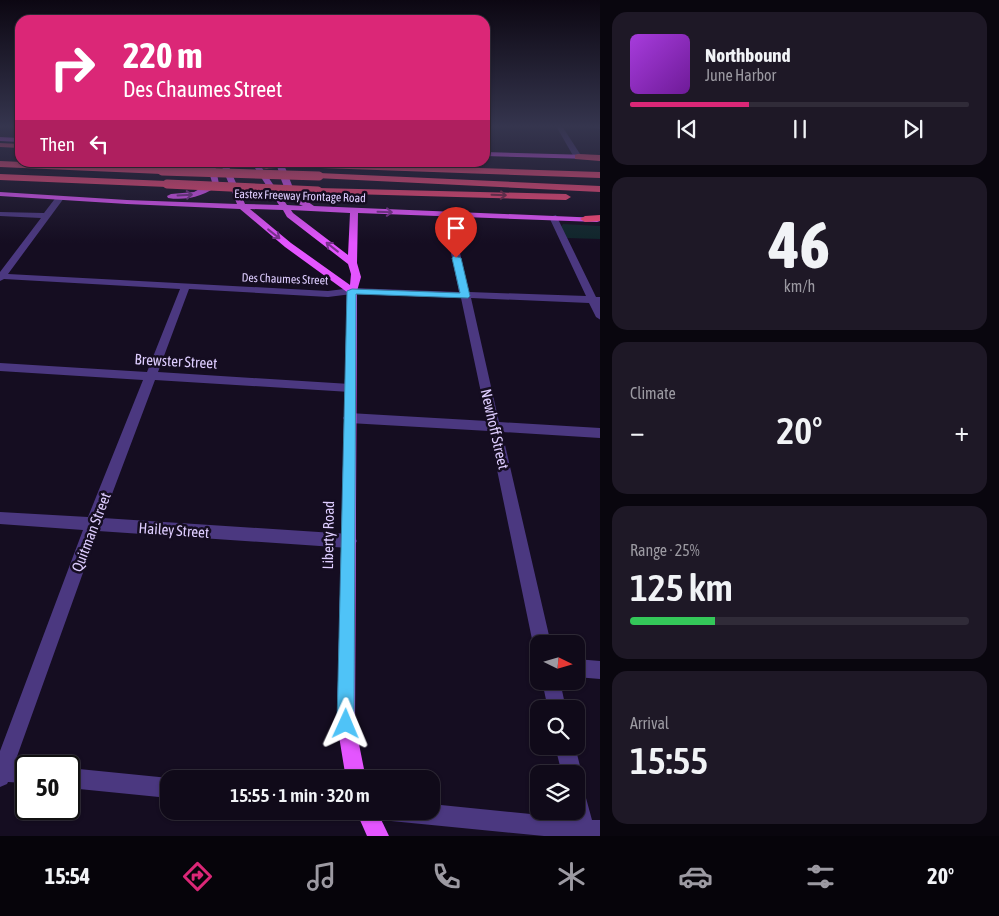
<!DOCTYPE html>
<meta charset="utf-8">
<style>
body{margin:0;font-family:"Asap Condensed",sans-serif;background:#1e1826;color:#f1f3f6;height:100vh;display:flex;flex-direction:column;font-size:19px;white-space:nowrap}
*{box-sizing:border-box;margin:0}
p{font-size:16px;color:#9c9aa2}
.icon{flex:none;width:28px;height:28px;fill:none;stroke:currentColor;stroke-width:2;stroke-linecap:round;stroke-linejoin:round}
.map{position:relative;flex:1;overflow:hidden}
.side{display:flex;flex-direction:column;gap:12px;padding:12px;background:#09060e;width:399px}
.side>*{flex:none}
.guide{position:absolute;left:15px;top:15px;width:475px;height:152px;border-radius:15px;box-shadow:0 1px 4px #0004,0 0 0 1px #302b38;background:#db2777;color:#fff;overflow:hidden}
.needle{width:32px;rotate:95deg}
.buttons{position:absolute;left:530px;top:635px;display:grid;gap:10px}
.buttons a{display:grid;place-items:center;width:55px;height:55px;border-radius:10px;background:#100a19;box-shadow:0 1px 4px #0004,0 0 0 1px #302b38;font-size:25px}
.speed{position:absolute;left:15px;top:755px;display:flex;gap:10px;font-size:25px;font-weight:700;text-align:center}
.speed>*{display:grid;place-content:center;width:65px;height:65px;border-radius:50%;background:#100a19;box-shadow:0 1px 4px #0004,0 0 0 1px #302b38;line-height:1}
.speed .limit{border:2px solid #111;border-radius:8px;background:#fff;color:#111}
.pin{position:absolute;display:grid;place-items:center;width:42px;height:42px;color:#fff;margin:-51px -21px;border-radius:50% 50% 50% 0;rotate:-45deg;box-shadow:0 0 5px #0007}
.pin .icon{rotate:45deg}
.me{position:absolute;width:55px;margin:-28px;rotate:1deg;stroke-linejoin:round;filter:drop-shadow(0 0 4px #0008)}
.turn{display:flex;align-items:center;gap:18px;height:105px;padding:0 25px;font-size:22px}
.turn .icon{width:65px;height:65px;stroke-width:2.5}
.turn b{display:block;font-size:35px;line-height:42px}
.then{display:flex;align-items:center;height:48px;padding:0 25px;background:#0003;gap:10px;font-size:19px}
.big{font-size:38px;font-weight:600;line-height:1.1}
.side .card{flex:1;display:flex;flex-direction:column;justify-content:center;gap:8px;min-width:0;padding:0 18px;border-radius:15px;background:#1e1826}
.side .dial{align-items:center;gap:0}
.dial b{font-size:65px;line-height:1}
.song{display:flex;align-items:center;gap:15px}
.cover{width:60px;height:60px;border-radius:8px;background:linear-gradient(135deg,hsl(280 70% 55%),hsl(280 70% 35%))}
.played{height:5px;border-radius:2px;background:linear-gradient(90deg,#db2777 35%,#302b38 35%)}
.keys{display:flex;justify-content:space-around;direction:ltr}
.heat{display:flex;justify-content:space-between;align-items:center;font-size:28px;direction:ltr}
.charge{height:8px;border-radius:4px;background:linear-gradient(90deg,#34c759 25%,#302b38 0)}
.trip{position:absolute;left:160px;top:770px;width:280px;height:50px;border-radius:15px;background:#100a19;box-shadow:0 1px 4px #0004,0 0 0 1px #302b38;font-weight:600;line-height:50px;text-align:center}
.dock{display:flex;height:80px;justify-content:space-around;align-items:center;background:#06040a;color:#9c9aa2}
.dock .icon{width:35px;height:35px}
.dock .selected{color:#db2777}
.dock b{font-size:22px;color:#f1f3f6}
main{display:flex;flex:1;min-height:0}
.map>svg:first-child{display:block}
.green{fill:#10262b}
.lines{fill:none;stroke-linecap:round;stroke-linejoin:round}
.minor{fill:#4b3880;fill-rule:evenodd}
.major{fill:#e455ff;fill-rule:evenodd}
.highway{fill:#fe4978;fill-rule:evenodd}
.highway-bridge{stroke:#fe4978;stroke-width:9}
.oneway{stroke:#7c3190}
.oneway2{stroke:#7e2848}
.route{fill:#4fc3f7;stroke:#337fa1}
.labels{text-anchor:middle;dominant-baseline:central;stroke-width:5;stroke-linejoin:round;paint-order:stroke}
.far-street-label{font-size:12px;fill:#decdff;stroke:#150d21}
.street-label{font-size:15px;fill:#decdff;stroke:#150d21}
</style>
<main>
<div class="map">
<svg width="601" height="836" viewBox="0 0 601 836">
<rect width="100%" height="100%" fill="#150d21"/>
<polygon class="green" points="563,224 600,226 600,239 567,238 561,227"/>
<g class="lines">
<g class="minor">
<polygon points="556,126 562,126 582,157 581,159 575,159"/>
<polygon points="580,126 601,126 601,129"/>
<polygon points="57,196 64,198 8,274 328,291 352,288 459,292 443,214 447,212 451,214 469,292 586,296 549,217 556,215 596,297 601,297 601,320 596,317 589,303 471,298 499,422 601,428 601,438 502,432 551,644 539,644 539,651 536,650 533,644 489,431 349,423 345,421 343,418 345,415 349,413 487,421 461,298 352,294 328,297 189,289 158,372 350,384 356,388 350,392 155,380 103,518 349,534 354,536 357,541 354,546 349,548 98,531 15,762 26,763 33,766 26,766 26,783 8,782 7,784 0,787 0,751 83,530 0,524 0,512 88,517 143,380 0,371 0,363 147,372 180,289 4,279 0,281 0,272 41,218 0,216 0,212 44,213"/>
<polygon points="576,659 601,661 601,679 576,677"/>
<polygon points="542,681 560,681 566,709 548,709"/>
<polygon points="555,746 575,746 582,774 579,781 576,782 576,774 562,774"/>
<polygon points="69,768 169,778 171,779 169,779 169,798 69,788"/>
<polygon points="576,784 583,787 592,820 601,820 601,836 544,836 391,821 384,818 381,811 431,811 431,804 571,818 570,811 576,811"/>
</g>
<g class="major">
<polygon points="0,137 20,138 20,142 0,141"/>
<polygon points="485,152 590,155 594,157 590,159 485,156"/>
<path d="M204,162H211L216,169L219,184C206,196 186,201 168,198L167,196L171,194L194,192L212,182L208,169Z"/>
<path d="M220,162H227L245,204L279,205L251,162H258L287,205L303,206C285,198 281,180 276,162H283L295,193L314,206L601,218L600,221L597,222L358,213L357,263L361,277L357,291L355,724L366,779H346L337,724L347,292L285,247L240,209L127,204L0,196V192L127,200L237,204ZM250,209L283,210L287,217L348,264L351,274L350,285L291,243ZM291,210L350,213L348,255L293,213Z"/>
<polygon points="356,811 377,811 389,836 367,836"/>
</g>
<g class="highway">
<polygon points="0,143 20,144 20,148 0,147"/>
<polygon points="578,154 601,155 601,161 575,159 575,155"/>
<polygon points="0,161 162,168 166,171 162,174 0,167"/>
<polygon points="324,163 601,172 601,178 321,168 320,166"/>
<polygon points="319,173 601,186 601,192 316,178 315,176"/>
<polygon points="0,174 167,181 172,184 167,187 0,180"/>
<polygon points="318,188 566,194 571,197 566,200 315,193 313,191"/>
<polygon points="601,215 601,221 585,222 580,219 585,216"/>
</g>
<g class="highway-bridge">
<polyline points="229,162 267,164"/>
<polyline points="266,164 306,162"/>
<polyline points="162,171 319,176"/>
<polyline points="167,184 318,191"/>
</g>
</g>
<defs><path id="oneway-shaft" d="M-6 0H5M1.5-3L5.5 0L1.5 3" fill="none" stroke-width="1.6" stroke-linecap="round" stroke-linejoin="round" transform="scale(1.25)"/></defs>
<g class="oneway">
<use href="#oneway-shaft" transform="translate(185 195) rotate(-3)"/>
<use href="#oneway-shaft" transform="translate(385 212) rotate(2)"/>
<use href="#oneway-shaft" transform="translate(274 234) rotate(38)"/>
<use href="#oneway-shaft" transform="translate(332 247) rotate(-142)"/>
</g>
<use class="oneway2" href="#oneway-shaft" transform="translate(499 195) rotate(2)"/>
<linearGradient id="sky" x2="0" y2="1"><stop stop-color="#0c0712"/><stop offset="0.52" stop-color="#35354e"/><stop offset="1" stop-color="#35354e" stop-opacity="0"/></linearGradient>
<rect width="601" height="243" fill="url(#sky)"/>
<polygon class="route" points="454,256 461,258 470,296 468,298 356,294 354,724 352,730 346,733 340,730 337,724 347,291 352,289 460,293 452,258"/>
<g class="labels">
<g class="far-street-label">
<text transform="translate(300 196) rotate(2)">Eastex Freeway Frontage Road</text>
<text transform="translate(285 279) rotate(2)">Des Chaumes Street</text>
</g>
<g class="street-label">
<text transform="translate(176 361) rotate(3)">Brewster Street</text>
<text transform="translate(495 429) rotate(77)">Newhoff Street</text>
<text transform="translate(174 530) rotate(4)">Hailey Street</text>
<text transform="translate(91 532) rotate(-69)">Quitman Street</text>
<text transform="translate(328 535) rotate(-89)">Liberty Road</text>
</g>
</g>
</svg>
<div class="buttons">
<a><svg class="needle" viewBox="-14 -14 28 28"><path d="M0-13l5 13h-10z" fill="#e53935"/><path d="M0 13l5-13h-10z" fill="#9c9aa2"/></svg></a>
<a><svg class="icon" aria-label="search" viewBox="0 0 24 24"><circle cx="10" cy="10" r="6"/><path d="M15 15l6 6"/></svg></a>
<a><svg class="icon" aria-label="layers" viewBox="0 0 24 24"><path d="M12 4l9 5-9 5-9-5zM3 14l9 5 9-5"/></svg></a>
</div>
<div class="speed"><div class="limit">50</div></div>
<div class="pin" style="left:456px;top:258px;background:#d93025"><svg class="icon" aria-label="arrive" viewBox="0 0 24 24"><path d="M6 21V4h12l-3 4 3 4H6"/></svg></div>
<svg class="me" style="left:346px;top:724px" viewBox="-20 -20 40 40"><path d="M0-17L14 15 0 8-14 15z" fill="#4fc3f7" stroke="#fff" stroke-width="4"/></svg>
<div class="trip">15:55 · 1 min · 320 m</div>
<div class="guide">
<div class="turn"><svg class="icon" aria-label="right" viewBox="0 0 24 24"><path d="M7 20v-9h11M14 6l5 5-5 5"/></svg><div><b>220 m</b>Des Chaumes Street</div></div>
<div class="then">Then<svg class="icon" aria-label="left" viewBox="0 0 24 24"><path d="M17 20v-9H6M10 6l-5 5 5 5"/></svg></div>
</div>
</div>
<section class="side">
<div class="card">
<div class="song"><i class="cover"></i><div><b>Northbound</b><p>June Harbor</p></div></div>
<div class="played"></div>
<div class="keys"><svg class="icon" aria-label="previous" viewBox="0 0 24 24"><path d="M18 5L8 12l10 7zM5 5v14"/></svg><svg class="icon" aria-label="pause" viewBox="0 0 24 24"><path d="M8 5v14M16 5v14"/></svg><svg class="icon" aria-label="next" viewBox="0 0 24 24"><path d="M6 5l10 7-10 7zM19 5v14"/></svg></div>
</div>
<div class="card dial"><b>46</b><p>km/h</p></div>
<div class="card"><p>Climate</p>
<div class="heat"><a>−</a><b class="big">20°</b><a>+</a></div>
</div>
<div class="card"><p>Range · 25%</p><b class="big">125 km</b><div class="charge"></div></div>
<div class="card"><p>Arrival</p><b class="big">15:55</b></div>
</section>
</main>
<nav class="dock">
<b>15:54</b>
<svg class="icon selected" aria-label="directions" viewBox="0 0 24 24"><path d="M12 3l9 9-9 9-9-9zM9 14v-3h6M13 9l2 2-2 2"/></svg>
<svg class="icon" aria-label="music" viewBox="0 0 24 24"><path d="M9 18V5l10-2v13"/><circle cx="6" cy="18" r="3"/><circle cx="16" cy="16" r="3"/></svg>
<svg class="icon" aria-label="phone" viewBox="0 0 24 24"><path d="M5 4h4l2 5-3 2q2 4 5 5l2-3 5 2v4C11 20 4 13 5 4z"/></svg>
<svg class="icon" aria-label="climate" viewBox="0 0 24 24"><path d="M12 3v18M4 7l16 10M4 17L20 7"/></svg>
<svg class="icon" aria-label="car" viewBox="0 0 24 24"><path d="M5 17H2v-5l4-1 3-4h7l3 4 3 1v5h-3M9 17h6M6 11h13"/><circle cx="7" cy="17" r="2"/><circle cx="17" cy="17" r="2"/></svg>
<svg class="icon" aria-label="filters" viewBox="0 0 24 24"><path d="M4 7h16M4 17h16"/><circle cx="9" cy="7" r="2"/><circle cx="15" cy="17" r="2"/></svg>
<b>20°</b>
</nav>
